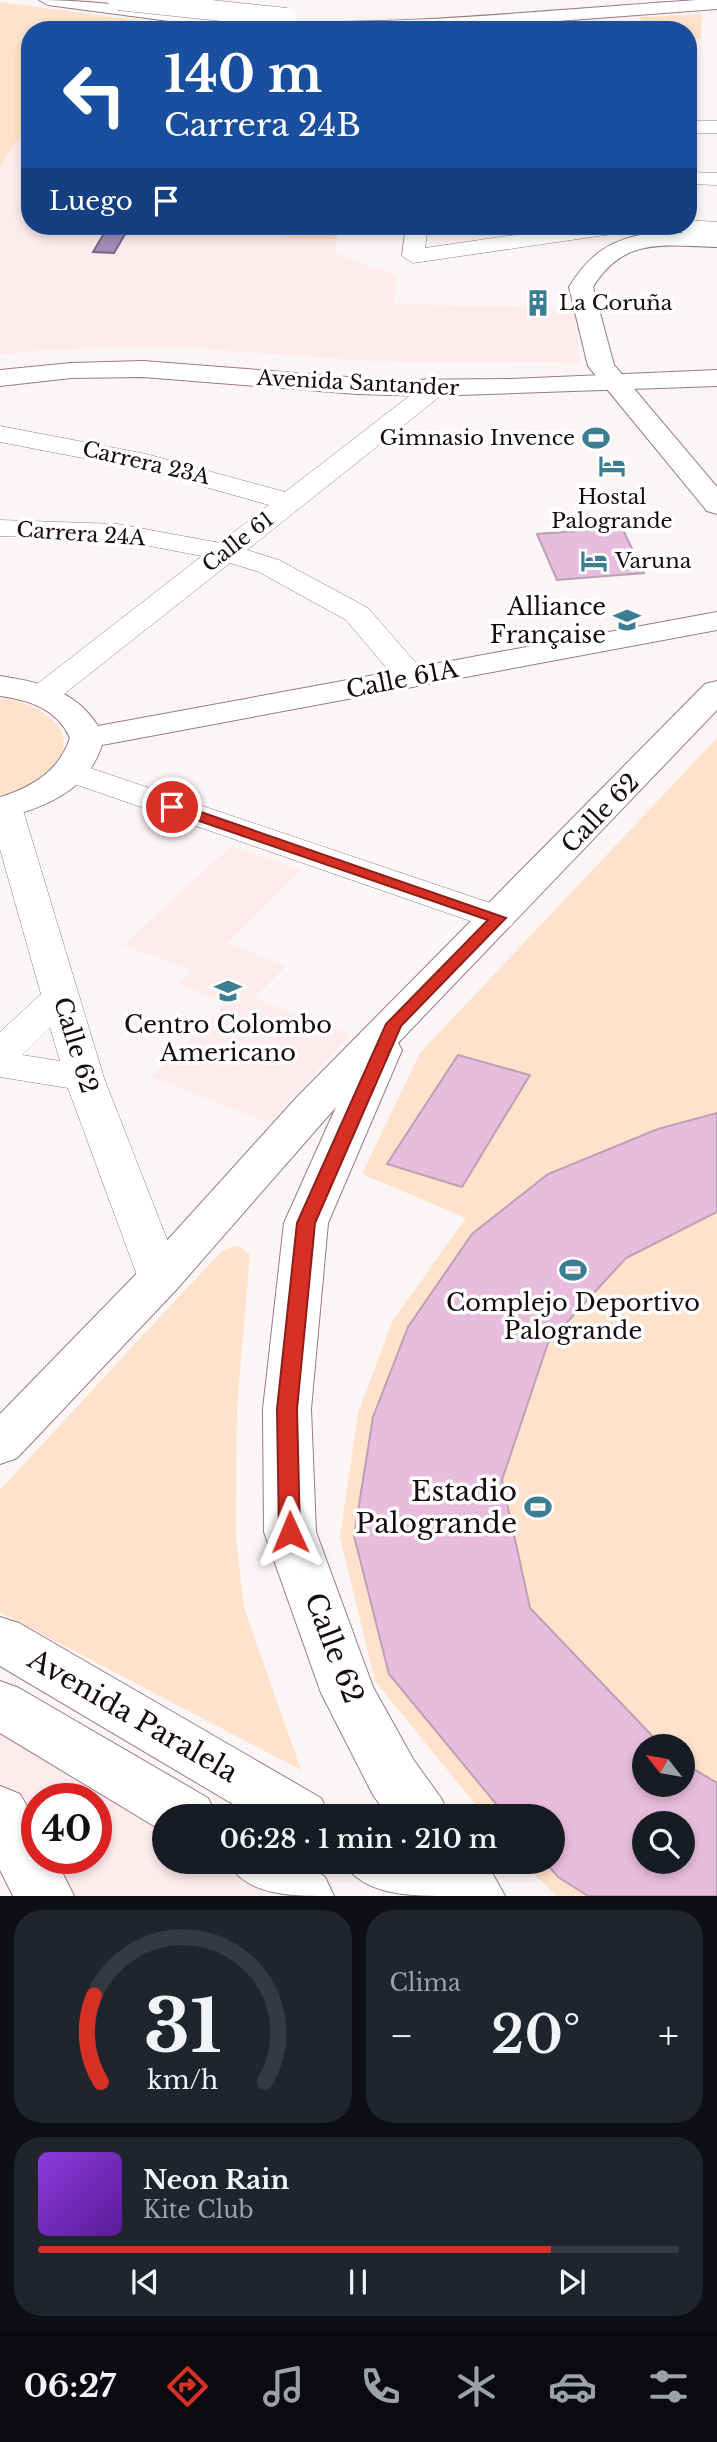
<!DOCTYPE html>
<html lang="es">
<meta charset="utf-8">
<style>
body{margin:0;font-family:"Libre Baskerville",serif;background:#20242c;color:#f1f3f6;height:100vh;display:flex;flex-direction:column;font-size:26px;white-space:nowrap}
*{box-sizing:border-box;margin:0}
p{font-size:23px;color:#9ea1a6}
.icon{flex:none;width:38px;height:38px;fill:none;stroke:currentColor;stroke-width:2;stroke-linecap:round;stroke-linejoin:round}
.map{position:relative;height:1896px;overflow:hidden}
.panel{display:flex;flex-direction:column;gap:14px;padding:14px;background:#0d0f14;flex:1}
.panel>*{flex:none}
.guide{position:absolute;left:21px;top:21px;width:676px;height:214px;border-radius:28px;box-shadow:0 4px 10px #0003;background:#1a4fa0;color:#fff;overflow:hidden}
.needle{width:46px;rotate:301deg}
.buttons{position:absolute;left:632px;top:1734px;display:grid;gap:14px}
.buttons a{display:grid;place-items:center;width:63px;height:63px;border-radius:50%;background:#171b24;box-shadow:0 4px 10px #0003;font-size:35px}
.speed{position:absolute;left:21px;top:1783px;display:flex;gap:14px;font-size:35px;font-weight:700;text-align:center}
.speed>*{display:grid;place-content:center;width:91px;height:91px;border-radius:50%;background:#171b24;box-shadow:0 4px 10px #0003;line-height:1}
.speed .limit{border:10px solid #d22;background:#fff;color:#111}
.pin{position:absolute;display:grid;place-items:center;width:60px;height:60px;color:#fff;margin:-30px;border:4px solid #fff;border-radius:50%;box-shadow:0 2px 7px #0007}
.me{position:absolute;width:77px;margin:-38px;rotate:359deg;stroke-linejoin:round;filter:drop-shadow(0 0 5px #0008)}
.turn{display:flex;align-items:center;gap:24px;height:147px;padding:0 28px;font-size:32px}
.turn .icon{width:91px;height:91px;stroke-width:2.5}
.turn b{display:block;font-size:49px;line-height:60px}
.then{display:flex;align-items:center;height:66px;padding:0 28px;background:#0003;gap:14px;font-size:26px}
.big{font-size:52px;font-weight:600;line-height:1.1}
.panel .widget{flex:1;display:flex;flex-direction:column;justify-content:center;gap:10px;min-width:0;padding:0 24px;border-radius:28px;background:#20242c}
.panel .dial{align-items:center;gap:0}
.dial svg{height:182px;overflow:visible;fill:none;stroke:#363941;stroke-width:7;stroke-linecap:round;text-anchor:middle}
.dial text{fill:#f1f3f6;stroke:none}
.song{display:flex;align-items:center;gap:21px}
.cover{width:84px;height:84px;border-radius:10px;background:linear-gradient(135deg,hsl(270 70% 55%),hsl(270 70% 35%))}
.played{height:7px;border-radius:4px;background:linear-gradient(90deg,#d93025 80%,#363941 80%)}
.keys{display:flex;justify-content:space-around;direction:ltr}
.heat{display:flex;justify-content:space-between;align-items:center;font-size:38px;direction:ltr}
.panel .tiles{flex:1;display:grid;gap:14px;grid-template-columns:1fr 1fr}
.widget:last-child{grid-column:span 2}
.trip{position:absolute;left:152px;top:1804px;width:413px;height:70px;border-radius:35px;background:#171b24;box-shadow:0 4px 10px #0003;font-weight:600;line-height:70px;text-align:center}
.tab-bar{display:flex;height:112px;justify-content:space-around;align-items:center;background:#090b0e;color:#9ea1a6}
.tab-bar .icon{width:49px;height:49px}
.tab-bar .active{color:#d93025}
.tab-bar b{font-size:32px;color:#f1f3f6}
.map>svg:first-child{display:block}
.built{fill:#feebee;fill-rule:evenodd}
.green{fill:#fee2cb;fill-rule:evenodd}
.water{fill:#a28db8;stroke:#786685;stroke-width:2}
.building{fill:#e8bcdd;stroke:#bca0b5;stroke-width:2;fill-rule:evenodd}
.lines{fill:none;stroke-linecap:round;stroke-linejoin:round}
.minor-casing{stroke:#9b7a81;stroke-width:1}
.tertiary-casing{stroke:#9b7a81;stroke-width:2}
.primary-casing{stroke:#9b7a81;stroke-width:2}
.minor{fill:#fff;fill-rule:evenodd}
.tertiary{fill:#fff;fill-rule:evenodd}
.primary{fill:#fff;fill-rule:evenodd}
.primary-bridge-casing{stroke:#9b7a81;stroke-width:21;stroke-linecap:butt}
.primary-bridge{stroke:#fff;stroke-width:20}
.route{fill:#d93025;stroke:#8d1f18;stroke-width:2}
.labels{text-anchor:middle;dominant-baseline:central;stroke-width:7;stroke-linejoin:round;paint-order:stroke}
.far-poi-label{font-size:21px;fill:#170b0e;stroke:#fff;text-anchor:start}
.far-street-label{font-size:21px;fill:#170b0e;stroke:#fff}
.poi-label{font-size:24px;fill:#170b0e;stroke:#fff}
.street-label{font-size:24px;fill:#170b0e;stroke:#fff}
.near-poi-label{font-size:28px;fill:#170b0e;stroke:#fff;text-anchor:end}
.near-street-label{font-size:28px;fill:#170b0e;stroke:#fff}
</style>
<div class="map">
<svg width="717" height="1896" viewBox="0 0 717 1896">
<rect width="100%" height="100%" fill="#fcf5f6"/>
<g class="built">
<polygon points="30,134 30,226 288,226 287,238 337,239 335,253 397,276 394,304 575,308 580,363 366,361 176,347 44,350 0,355 0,166 16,142"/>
<polygon points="231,846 302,870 227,943 286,966 254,998 351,1034 269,1123 151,1077 226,1003 178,984 192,970 123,945"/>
<path d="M0,1729L164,1830V1862H215L268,1896H44L0,1795ZM37,1799H96V1858H37Z"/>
</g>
<g class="green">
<polygon points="0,2 173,25 233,30 30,30 30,134 16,142 0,166"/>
<polygon points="702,14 701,39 688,39 688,30 648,30 639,17"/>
<polygon points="288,226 338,226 337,239 287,238"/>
<path d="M0,698C30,700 83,726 57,762C45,780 19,789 0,795Z"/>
<path d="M717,738V1896H556L523,1862H553V1816H485L375,1681L340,1537L358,1413L392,1322L466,1218L362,1174L420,1053ZM644,1746H682V1785H644ZM644,1824H682V1862H644Z"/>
<polygon points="233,1246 240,1247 250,1255 237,1408 236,1537 244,1608 301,1770 0,1612 0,1490 170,1306 221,1252"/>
</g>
<polygon class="water" points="106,230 127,231 114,253 93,252"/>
<g class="building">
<polygon points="622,528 644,573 557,580 537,534"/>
<polygon points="458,1055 530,1075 462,1187 387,1164"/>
<path d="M717,1113V1212L626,1258L548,1343L502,1480L530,1608L662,1746H644V1785H682V1762L717,1783V1896H588L558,1877L545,1862H553V1816H506L389,1674L354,1536L373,1417L408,1327L472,1234L548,1174L658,1129ZM644,1824H682V1862H644Z"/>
</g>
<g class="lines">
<defs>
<g id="minor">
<rect x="688" y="121" width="29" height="12"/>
<polygon points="688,172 717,173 717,185 688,184"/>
<polygon points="688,220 717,222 717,236 683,233 672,226 688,226"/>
<polygon points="406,226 428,226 425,248 576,226 630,226 619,233 413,263 402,256"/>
<polygon points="434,381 443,384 447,389 443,394 247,550 279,560 368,608 423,671 428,678 423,685 412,687 401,685 346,620 259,572 230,563 54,702 43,704 32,702 27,695 32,688 202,556 118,540 0,536 0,520 118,524 220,543 269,505 145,470 0,442 0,426 146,454 285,492 425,384"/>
<polygon points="72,762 511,910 516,918 511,926 498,929 485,926 60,779 55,772 60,765"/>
<path d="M5,797L17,800L22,807L104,1078L182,1278L175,1289L160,1294L145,1289L138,1278L68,1088L0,1077V1032L41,994L0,849V798ZM50,1027L60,1061L22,1055Z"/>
</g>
<g id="tertiary">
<path d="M651,233H717V247C665,246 624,236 593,287L614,365L717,487V514L707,511L588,366L569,287C590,253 611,239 651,233Z"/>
<path d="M717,612V630L102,745C87,792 43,808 0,819V797C33,787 59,771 70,738C57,709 30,700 0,696V676C40,682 75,690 98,726Z"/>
<polygon points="717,681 717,710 398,1043 402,1050 328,1223 311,1409 316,1532 373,1687 413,1759 441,1798 450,1816 388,1816 373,1795 321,1693 264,1532 263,1409 284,1223 336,1107 176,1290 17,1458 0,1464 0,1414 144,1266 296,1098 705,684"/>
<polygon points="0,1786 20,1794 37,1824 37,1858 55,1858 74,1896 13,1896 0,1870"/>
<polygon points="423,1862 486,1862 505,1896 441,1896"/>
</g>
<g id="primary">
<path d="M39,0C123,0 204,20 288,22C425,24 561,9 697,0H717V9L439,30H237L48,5Z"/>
<polygon points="143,361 387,380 511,379 717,370 717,386 429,396 357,394 143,377 71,378 0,386 0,370 71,363"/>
<polygon points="0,1617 19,1623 321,1798 330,1816 253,1816 0,1666"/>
<polygon points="0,1681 19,1688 208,1798 217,1816 164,1816 164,1832 0,1733"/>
<path d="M227,1862H304L325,1877L334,1896C288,1896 248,1896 227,1862Z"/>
<path d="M343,1862H423L446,1877L455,1896C409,1896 364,1896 343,1862Z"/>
</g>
</defs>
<use href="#minor" class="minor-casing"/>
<use href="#tertiary" class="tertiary-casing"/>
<use href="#primary" class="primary-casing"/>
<use href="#minor" class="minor"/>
<use href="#tertiary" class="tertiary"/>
<use href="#primary" class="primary"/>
<defs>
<polyline id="primary-bridge" points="118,0 286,18"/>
</defs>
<use href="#primary-bridge" class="primary-bridge-casing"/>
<use href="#primary-bridge" class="primary-bridge"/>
</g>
<polygon class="route" points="172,802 506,918 401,1026 315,1223 297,1409 300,1532 297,1538 290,1540 282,1538 279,1532 277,1409 297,1223 386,1024 488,920 167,810 167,803"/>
<defs>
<symbol id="building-bare" viewBox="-9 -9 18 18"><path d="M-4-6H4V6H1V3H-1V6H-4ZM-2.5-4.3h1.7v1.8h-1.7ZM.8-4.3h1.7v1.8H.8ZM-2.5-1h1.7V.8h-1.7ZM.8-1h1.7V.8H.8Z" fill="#3d7d91" stroke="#fff" stroke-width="2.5" paint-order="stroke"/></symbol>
<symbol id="stadium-bare" viewBox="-9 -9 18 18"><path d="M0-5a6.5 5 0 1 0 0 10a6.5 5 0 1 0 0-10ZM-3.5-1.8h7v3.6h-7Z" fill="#3d7d91" stroke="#fff" stroke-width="2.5" paint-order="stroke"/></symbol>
<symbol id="hotel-bare" viewBox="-9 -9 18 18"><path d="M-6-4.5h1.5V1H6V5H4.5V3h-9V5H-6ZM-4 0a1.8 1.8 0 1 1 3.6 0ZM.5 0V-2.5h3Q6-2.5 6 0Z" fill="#3d7d91" stroke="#fff" stroke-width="2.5" paint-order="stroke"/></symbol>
<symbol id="university-bare" viewBox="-9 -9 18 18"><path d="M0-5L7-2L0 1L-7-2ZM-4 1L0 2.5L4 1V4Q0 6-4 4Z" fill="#3d7d91" stroke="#fff" stroke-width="2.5" paint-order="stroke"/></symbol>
</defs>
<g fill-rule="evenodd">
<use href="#building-bare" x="519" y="284" width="38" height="38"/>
<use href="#stadium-bare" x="577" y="419" width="38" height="38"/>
<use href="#hotel-bare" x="593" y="447" width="38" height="38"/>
<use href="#hotel-bare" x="575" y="542" width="38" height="38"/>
<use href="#university-bare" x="608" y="601" width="38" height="38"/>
<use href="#university-bare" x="209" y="972" width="38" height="38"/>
<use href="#stadium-bare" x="554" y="1251" width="38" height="38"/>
<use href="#stadium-bare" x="519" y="1488" width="38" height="38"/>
</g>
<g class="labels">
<g class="far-poi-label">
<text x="559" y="303">La Coruña</text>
<text x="575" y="438" text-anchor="end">Gimnasio Invence</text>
<text x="612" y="497" text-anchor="middle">Hostal<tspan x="612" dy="24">Palogrande</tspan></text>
<text x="615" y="561">Varuna</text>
</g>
<g class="far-street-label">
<text transform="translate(358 383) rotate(3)">Avenida Santander</text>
<text transform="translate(146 463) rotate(13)">Carrera 23A</text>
<text transform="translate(81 534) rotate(4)">Carrera 24A</text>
<text transform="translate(238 542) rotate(-38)">Calle 61</text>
</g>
<g class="poi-label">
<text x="606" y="606" text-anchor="end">Alliance<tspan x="606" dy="28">Française</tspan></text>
<text x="228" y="1024">Centro Colombo<tspan x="228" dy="28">Americano</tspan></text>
<text x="573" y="1302">Complejo Deportivo<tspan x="573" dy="28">Palogrande</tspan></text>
</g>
<g class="street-label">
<text transform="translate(402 679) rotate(-11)">Calle 61A</text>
<text transform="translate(600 813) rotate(-46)">Calle 62</text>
<text transform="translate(76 1045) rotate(73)">Calle 62</text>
</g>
<g class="near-poi-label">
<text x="517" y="1491">Estadio<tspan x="517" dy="32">Palogrande</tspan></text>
</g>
<g class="near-street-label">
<text transform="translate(334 1648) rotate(69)">Calle 62</text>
<text transform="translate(133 1716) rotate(30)">Avenida Paralela</text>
</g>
</g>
</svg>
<div class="buttons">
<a><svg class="needle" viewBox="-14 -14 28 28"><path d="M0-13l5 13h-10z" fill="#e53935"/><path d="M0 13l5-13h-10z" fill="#9ea1a6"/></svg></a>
<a><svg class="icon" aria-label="search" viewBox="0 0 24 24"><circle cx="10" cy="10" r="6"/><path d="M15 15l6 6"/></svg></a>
</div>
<div class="speed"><div class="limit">40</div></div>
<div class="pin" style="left:172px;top:807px;background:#d93025"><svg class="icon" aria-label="arrive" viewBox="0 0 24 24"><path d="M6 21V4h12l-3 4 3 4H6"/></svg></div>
<svg class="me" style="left:290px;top:1532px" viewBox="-20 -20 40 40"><path d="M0-17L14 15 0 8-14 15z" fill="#d93025" stroke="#fff" stroke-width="4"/></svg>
<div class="trip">06:28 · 1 min · 210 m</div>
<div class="guide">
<div class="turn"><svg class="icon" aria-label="left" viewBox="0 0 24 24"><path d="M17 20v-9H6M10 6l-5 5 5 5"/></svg><div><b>140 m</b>Carrera 24B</div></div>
<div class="then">Luego<svg class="icon" aria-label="arrive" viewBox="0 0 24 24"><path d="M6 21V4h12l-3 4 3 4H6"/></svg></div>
</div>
</div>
<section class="panel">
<div class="tiles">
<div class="widget dial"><svg viewBox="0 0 100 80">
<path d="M14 69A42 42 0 1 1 86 69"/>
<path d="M14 69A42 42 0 0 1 11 31" stroke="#d93025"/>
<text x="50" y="56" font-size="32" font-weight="700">31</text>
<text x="50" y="72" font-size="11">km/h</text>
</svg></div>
<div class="widget"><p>Clima</p>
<div class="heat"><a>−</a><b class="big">20°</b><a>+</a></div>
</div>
<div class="widget">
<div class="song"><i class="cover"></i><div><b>Neon Rain</b><p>Kite Club</p></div></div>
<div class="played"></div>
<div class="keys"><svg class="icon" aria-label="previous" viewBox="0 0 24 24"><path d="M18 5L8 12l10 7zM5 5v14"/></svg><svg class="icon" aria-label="pause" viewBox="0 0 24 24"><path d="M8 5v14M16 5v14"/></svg><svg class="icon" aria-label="next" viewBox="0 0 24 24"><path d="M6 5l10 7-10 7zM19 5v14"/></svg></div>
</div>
</div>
</section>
<nav class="tab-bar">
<b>06:27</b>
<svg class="icon active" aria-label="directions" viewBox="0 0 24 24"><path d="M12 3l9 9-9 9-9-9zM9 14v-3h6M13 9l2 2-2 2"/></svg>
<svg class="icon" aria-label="music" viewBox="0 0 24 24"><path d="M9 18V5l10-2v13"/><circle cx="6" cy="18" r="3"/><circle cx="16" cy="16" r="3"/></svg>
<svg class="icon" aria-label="phone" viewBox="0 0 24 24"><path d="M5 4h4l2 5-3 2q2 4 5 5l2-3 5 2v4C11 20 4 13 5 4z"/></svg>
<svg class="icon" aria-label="climate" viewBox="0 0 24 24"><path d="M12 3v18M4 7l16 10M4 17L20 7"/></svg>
<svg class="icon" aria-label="car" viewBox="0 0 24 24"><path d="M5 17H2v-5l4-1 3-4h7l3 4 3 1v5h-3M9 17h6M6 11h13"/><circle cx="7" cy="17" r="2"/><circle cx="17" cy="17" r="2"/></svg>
<svg class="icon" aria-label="filters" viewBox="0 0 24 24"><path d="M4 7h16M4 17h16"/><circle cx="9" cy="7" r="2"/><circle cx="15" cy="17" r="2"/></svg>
</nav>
